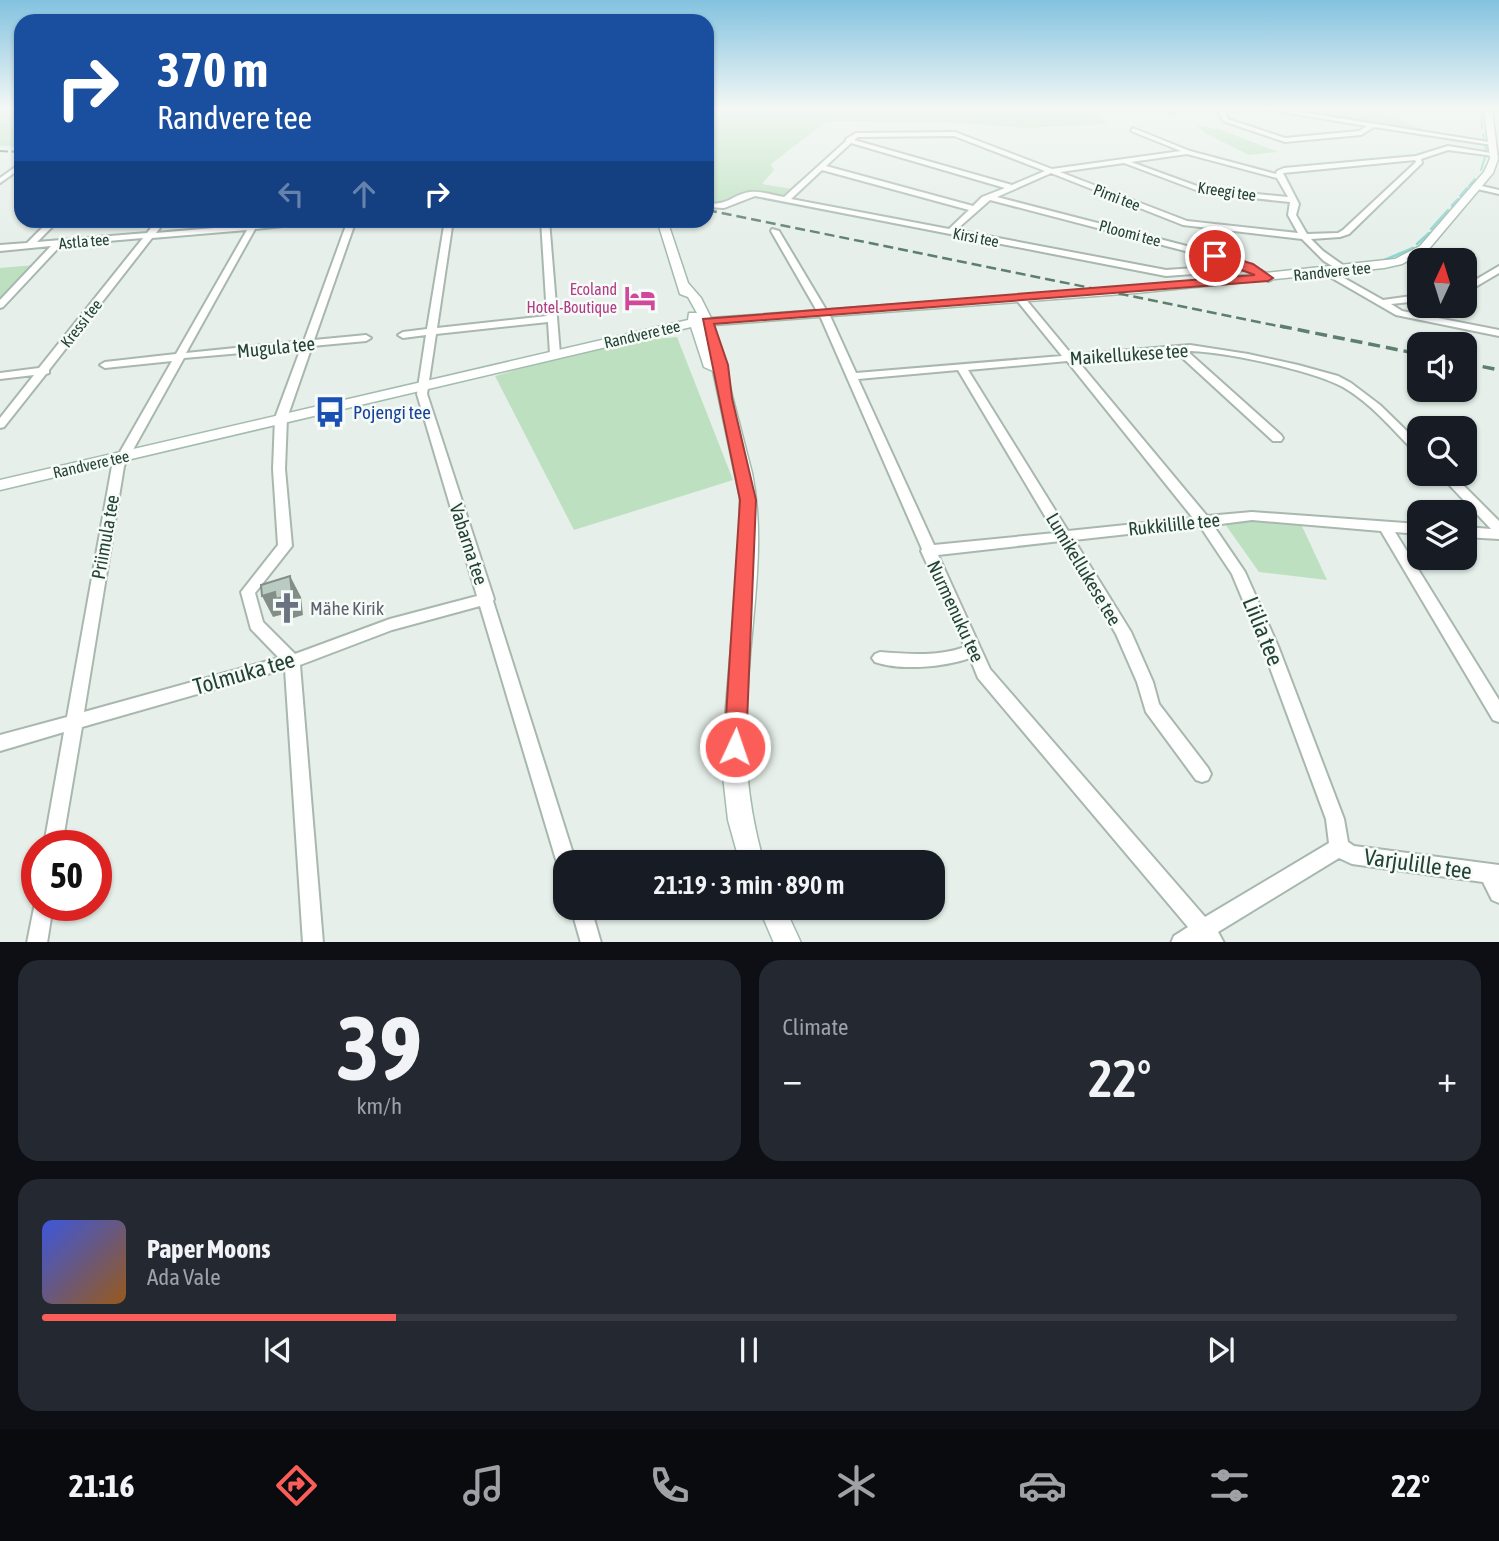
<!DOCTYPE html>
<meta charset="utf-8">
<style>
body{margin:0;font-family:"Asap Condensed",sans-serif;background:#242831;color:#f1f3f6;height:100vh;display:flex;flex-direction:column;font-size:26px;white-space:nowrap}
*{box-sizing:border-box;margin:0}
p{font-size:23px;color:#9ea1a6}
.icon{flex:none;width:38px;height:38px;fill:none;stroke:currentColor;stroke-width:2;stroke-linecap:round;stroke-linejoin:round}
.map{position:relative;height:942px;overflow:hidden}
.panel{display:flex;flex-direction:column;gap:18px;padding:18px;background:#0d0f14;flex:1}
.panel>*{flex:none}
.banner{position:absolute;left:14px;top:14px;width:700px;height:214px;border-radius:21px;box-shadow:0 2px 5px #0004;background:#1a4fa0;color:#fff;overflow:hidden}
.needle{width:46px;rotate:4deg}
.controls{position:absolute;left:1407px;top:248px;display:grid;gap:14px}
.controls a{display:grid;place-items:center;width:70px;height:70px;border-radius:14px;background:#171b24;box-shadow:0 2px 5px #0004;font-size:35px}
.speed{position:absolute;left:21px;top:830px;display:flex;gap:14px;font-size:35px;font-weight:700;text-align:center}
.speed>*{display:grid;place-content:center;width:91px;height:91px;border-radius:50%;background:#171b24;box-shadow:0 2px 5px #0004;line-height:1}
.speed .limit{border:10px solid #d22;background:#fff;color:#111}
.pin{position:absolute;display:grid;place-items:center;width:60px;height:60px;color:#fff;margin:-30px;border:4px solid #fff;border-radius:50%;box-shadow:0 2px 7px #0007}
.me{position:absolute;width:77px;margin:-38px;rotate:3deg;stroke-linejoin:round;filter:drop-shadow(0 0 5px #0008)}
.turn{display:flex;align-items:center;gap:24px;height:147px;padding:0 28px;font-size:32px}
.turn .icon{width:91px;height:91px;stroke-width:2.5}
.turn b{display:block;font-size:49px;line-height:60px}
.lanes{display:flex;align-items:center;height:66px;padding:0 28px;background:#0003;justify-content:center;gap:35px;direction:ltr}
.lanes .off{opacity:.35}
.big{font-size:52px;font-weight:600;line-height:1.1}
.panel .card{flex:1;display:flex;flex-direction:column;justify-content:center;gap:10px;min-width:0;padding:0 24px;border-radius:21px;background:#242831}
.panel .dial{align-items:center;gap:0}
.dial b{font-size:91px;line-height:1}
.song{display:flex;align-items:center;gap:21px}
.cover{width:84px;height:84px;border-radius:10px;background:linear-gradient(135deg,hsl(230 70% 55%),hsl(30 70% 35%))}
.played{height:7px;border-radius:4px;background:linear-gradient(90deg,#fb5e58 25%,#363941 25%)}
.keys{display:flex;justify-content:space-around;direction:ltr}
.heat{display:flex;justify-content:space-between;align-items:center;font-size:38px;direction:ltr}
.panel .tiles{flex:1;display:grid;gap:18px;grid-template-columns:1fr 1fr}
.card:last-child{grid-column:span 2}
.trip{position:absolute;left:553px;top:850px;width:392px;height:70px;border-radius:21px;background:#171b24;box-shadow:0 2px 5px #0004;font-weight:600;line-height:70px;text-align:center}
.menu{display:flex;height:112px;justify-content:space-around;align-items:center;background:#090b0e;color:#9ea1a6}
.menu .icon{width:49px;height:49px}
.menu .on{color:#fb5e58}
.menu b{font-size:32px;color:#f1f3f6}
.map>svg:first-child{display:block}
.green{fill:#bde1c0}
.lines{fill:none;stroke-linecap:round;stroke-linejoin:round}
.stream-far1{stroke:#8bd7d3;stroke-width:2}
.stream{stroke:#8bd7d3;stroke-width:2.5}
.street-casing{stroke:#a8b8af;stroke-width:4}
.secondary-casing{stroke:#a3bcae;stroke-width:3}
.street{fill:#fff;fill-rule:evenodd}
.secondary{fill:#fff;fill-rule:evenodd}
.rail-far2{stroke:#5e7e6f;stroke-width:2;stroke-dasharray:8 3.5;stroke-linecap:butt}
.rail-far1{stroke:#5e7e6f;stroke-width:2.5;stroke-dasharray:10 5;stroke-linecap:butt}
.rail{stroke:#5e7e6f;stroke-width:3.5;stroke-dasharray:12 6;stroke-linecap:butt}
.shaded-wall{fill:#828e87}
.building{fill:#bacbc1;stroke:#828e87;stroke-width:2}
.route{fill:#fb5e58;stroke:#a33d39;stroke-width:2}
.labels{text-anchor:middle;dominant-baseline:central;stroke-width:5;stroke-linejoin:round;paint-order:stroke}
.far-street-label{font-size:16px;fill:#234334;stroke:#f7fbf8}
.far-hotel-label{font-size:16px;fill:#b23c85;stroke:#f7fbf8;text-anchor:end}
.street-label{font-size:19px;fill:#234334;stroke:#f7fbf8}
.transit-label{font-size:19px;fill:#164399;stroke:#f7fbf8;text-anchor:start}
.worship-label{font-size:19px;fill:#5b616d;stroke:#f7fbf8;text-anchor:start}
.near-street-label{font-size:23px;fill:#234334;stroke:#f7fbf8}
</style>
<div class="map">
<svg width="1499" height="943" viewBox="0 0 1499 943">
<rect width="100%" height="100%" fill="#e6efe9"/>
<g class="green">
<polygon points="0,109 21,109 21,147 0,146"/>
<path d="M707,109H1090L1108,124L1027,128L962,123L827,121L771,164L774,170L762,184L792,189L783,197C775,195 763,191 755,191C738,193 730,204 707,201Z"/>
<polygon points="1288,109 1373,109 1424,130"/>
<polygon points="1196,125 1222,130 1278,152 1249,155 1205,133"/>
<polygon points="35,265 0,300 0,268"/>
<polygon points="677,337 733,480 574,530 495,376 530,366 425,391 630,341"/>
<polygon points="1248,521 1301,524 1327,580 1259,572 1225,524"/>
</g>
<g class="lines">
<g class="stream-far1">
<polyline points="1348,109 1338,111 1352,119"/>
<polyline points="1481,109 1482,128"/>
<polyline points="0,126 5,125"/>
<polyline points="1483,134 1484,138"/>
<polyline points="1485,145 1486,151"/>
<polyline points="1481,170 1486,154"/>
<polyline points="1469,186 1475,179"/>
<polyline points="1460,196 1467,188"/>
<polyline points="1452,205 1458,199"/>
</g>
<g class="stream">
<polyline points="1452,206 1454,204"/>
<polyline points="1431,229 1448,210"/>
<polyline points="1417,244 1429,233"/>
<polyline points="1382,261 1413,248"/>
</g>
<defs>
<g id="street">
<polygon points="1160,109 1174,111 1171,113"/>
<polygon points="1218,109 1224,109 1228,119 1285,138 1359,131 1367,126 1265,109 1282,109 1495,143 1492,145 1374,127 1361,135 1285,142 1223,121"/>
<path d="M1133,128L1190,151L1276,174L1277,171L1284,168L1416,156L1448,146L1497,154L1494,156L1448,150L1421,159L1422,163L1349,234L1340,237L1311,239L1323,251L1347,268L1348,270L1344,273L1324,261L1302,239L1183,225L1051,173L997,197L1241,260L1271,276V280L1268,281L1246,270L1166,276L755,196L724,208L707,207V203C729,206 731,195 750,192C761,191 773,195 784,197L846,141V139L856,133L955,132L1052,169L1181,151L1131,131ZM954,136L1045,171L1012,185L854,140L858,137ZM851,143L1005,188L982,197L973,206L826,166ZM1187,154L1277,178L1288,197L1205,189L1131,162ZM1415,160L1416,162L1343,230L1338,233L1307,234L1296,215L1299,204L1283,173ZM1124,163L1204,193L1290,202L1288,215L1298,233L1187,221L1060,172ZM822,170L969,210L949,229L791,199ZM990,200L1235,264L1238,265L1166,270L956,230Z"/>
<polygon points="21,163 21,168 0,183 0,178"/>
<polygon points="1473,184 1499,190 1499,194 1473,188"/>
<path d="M50,220H59L37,242L147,233L157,220H166L156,233L249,225L252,220H260L258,224L301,220H339L255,229L186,353L304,341L348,220H356L314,340L366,335L371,338L366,341L312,346L287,418L285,469L292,546L255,593L263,622L295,654L390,619L477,596L417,394L426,335L403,338L398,335L403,332L427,329L445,220H453L437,328L547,316L541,220H549L560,354L559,356L555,357L550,354L548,322L436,334L427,394L494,599L493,601L576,863H565V872L560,870L557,863L480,606L392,630L300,665L323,943H303L285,669L82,727L62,845H44L64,732L0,751V735L67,717L112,466L172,361L105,368L100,365L105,362L176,354L247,230L152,238L49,370V373L46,374L4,427L0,428V418L34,375L0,379V373L39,368L143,238L61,245L3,307L0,308V300L51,246L0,251V245L27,243ZM301,348L275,418L273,469L278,545L241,592L251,629L279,658L84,712L124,466L184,358Z"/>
<path d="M772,229L779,231L831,318L856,373L1062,356L1015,298L1020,295L1023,296L1072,355L1190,345L1248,354L1298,365L1338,376L1351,383L1380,405L1419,443V453L1415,452C1392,429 1371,403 1343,387C1312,370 1222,351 1187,351L1281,435L1283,438L1281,441H1273L1176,352L1077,360L1207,516L1252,512L1419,524V534L1395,532L1499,700V722L1493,720L1381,531L1252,520L1213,525L1245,572L1278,646L1344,819L1348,842L1354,846L1499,865V903L1492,900L1483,882L1352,864L1339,858L1218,932L1224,943H1171L1174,936L1188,927L978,678L970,658C944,667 901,671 875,662L872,658L875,654L880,652C908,654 938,657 965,647L921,551L922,549L821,318L771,231ZM1067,361L1193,518L1068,531L968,370ZM958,370L1055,533L934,545L858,379ZM1200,526L1232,574L1262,646L1326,819L1329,843L1205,917L990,669L938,555L1061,541L1116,634L1137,682L1146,712L1196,780L1202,782L1208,780L1211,774L1208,768L1159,704L1153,682L1131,632L1074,540Z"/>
<polygon points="1499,266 1499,273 1465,293 1465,286"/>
<polygon points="1328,269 1383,300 1419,295 1419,301 1391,304 1402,311 1499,330 1499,336 1396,315 1325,274 1325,270"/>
<polygon points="1439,474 1452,474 1499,521 1499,539 1465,537 1465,527 1491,529"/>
<polygon points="36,898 37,905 53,905 47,943 27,943"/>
<polygon points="571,908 591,908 601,943 581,943"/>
</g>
<g id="secondary">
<path d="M1484,109H1492L1498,159L1493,173L1428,250L1402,264L1384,268L1136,293L714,325L752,473C766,541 752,614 748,682C743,748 746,800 764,863H740L728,820L723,776L724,730L740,542V498L713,371L704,367L691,327L0,490V480L688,320L689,313H697L688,297L680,294L657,220H667L688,283L701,298L711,318L1136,287L1395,259L1420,246L1484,172L1490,159Z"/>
<polygon points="759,908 785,908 801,943 774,943"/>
</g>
</defs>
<use href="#street" class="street-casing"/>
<use href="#secondary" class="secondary-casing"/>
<use href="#street" class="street"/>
<use href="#secondary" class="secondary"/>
<polyline class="rail-far2" points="0,151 21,152"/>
<polyline class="rail-far1" points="707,210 1288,328"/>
<g class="rail">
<polyline points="1280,326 1419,354"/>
<polyline points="1465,363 1499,370"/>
</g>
</g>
<polygon class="shaded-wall" points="290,576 301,597 303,615 287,620 284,614 273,617 262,596 275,592"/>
<polygon class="building" points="290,576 292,594 276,599 275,592 262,596 261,585"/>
<linearGradient id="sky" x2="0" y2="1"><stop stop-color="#83c2e0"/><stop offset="0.45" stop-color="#f4f8f5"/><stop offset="1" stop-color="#f4f8f5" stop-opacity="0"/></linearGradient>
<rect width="1499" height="241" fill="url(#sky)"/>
<polygon class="route" points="1215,253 1253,264 1273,278 1268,281 714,324 728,365 732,398 756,500 746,747 743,754 735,757 727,754 724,747 740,500 703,319 1255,275 1211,259 1211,254"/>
<defs>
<symbol id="hotel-bare" viewBox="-9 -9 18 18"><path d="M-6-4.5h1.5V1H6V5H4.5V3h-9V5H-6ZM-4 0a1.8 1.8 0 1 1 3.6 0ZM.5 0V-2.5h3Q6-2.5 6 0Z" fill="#d1479c" stroke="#f7fbf8" stroke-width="2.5" paint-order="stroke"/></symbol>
<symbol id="bus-bare" viewBox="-9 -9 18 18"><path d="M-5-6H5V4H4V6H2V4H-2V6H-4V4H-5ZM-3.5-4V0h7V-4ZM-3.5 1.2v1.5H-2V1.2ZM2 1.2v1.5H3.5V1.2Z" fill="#1a4fb4" stroke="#f7fbf8" stroke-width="2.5" paint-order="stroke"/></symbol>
<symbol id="church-bare" viewBox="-9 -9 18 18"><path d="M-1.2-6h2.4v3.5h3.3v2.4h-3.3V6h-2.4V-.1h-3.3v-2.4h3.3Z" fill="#6b7280" stroke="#f7fbf8" stroke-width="2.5" paint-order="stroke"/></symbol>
</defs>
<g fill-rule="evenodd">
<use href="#hotel-bare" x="618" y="276" width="44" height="44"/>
<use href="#bus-bare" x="308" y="390" width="44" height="44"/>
<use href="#church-bare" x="265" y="586" width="44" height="44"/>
</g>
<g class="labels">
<g class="far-street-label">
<text transform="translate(1227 191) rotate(8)">Kreegi tee</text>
<text transform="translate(1117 197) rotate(21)">Pirni tee</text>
<text transform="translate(1130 233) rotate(15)">Ploomi tee</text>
<text transform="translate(976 237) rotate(11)">Kirsi tee</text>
<text transform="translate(84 241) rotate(-5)">Astla tee</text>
<text transform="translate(1332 271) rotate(-6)">Randvere tee</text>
<text transform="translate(81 323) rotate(-52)">Kressi tee</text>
<text transform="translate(642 334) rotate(-13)">Randvere tee</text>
<text transform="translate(91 464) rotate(-13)">Randvere tee</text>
</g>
<g class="far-hotel-label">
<text x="617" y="289">Ecoland<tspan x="617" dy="18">Hotel-Boutique</tspan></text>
</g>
<g class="street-label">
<text transform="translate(276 347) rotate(-6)">Mugula tee</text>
<text transform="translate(1129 354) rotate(-4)">Maikellukese tee</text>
<text transform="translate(1174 524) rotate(-6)">Rukkilille tee</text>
<text transform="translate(105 537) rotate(-80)">Priimula tee</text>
<text transform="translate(469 544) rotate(72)">Vabarna tee</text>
<text transform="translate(1084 569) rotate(59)">Lumikellukese tee</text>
<text transform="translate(956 611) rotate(65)">Nurmenuku tee</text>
</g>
<g class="transit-label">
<text x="353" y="412">Pojengi tee</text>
</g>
<g class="worship-label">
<text x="310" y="608">Mähe Kirik</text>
</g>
<g class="near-street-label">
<text transform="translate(1263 631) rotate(68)">Liilia tee</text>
<text transform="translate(244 673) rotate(-16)">Tolmuka tee</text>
<text transform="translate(1418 864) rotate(8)">Varjulille tee</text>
</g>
</g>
</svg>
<div class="controls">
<a><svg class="needle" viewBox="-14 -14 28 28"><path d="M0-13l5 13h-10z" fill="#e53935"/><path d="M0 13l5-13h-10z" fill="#9ea1a6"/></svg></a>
<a><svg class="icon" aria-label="sound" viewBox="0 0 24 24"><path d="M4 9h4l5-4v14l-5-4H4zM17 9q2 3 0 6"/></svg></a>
<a><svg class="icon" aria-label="search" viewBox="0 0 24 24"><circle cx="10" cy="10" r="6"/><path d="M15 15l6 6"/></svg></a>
<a><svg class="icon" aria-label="layers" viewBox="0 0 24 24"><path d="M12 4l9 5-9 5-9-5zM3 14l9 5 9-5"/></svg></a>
</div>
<div class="speed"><div class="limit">50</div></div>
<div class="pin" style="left:1215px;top:256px;background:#d93025"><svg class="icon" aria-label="arrive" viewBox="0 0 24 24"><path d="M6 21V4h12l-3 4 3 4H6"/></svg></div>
<svg class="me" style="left:735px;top:747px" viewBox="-20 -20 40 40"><circle r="17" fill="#fb5e58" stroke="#fff" stroke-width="3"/><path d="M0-11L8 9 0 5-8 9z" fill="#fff"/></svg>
<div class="trip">21:19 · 3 min · 890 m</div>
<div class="banner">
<div class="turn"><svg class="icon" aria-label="right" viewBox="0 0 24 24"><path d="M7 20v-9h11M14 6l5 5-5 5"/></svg><div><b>370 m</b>Randvere tee</div></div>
<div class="lanes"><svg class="icon off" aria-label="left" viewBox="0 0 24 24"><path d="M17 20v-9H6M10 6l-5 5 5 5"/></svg><svg class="icon off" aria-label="ahead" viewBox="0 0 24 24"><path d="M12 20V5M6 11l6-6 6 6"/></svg><svg class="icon" aria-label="right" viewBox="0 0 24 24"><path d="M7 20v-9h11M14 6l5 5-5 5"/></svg></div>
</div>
</div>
<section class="panel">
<div class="tiles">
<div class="card dial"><b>39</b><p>km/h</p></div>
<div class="card"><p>Climate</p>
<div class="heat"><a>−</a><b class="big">22°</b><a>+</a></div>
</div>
<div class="card">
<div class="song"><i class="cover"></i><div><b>Paper Moons</b><p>Ada Vale</p></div></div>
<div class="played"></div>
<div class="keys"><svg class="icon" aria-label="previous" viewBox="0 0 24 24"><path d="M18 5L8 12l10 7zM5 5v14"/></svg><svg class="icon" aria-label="pause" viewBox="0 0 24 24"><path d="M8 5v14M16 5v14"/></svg><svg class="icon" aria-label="next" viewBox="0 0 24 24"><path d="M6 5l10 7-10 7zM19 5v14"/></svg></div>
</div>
</div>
</section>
<nav class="menu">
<b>21:16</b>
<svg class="icon on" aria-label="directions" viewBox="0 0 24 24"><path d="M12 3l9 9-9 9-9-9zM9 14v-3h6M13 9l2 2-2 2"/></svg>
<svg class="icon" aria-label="music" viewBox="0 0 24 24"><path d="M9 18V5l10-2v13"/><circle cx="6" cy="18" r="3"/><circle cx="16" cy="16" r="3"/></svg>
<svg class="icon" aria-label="phone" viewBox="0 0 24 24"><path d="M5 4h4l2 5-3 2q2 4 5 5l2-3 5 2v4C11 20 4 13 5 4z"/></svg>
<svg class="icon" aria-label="climate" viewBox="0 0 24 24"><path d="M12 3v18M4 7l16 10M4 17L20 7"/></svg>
<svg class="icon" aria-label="car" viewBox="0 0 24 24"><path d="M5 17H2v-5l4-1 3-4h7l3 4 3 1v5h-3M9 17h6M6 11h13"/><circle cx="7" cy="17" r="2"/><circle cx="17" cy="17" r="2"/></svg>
<svg class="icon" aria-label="filters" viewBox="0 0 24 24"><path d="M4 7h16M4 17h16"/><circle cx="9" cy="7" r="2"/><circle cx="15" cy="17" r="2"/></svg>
<b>22°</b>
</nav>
